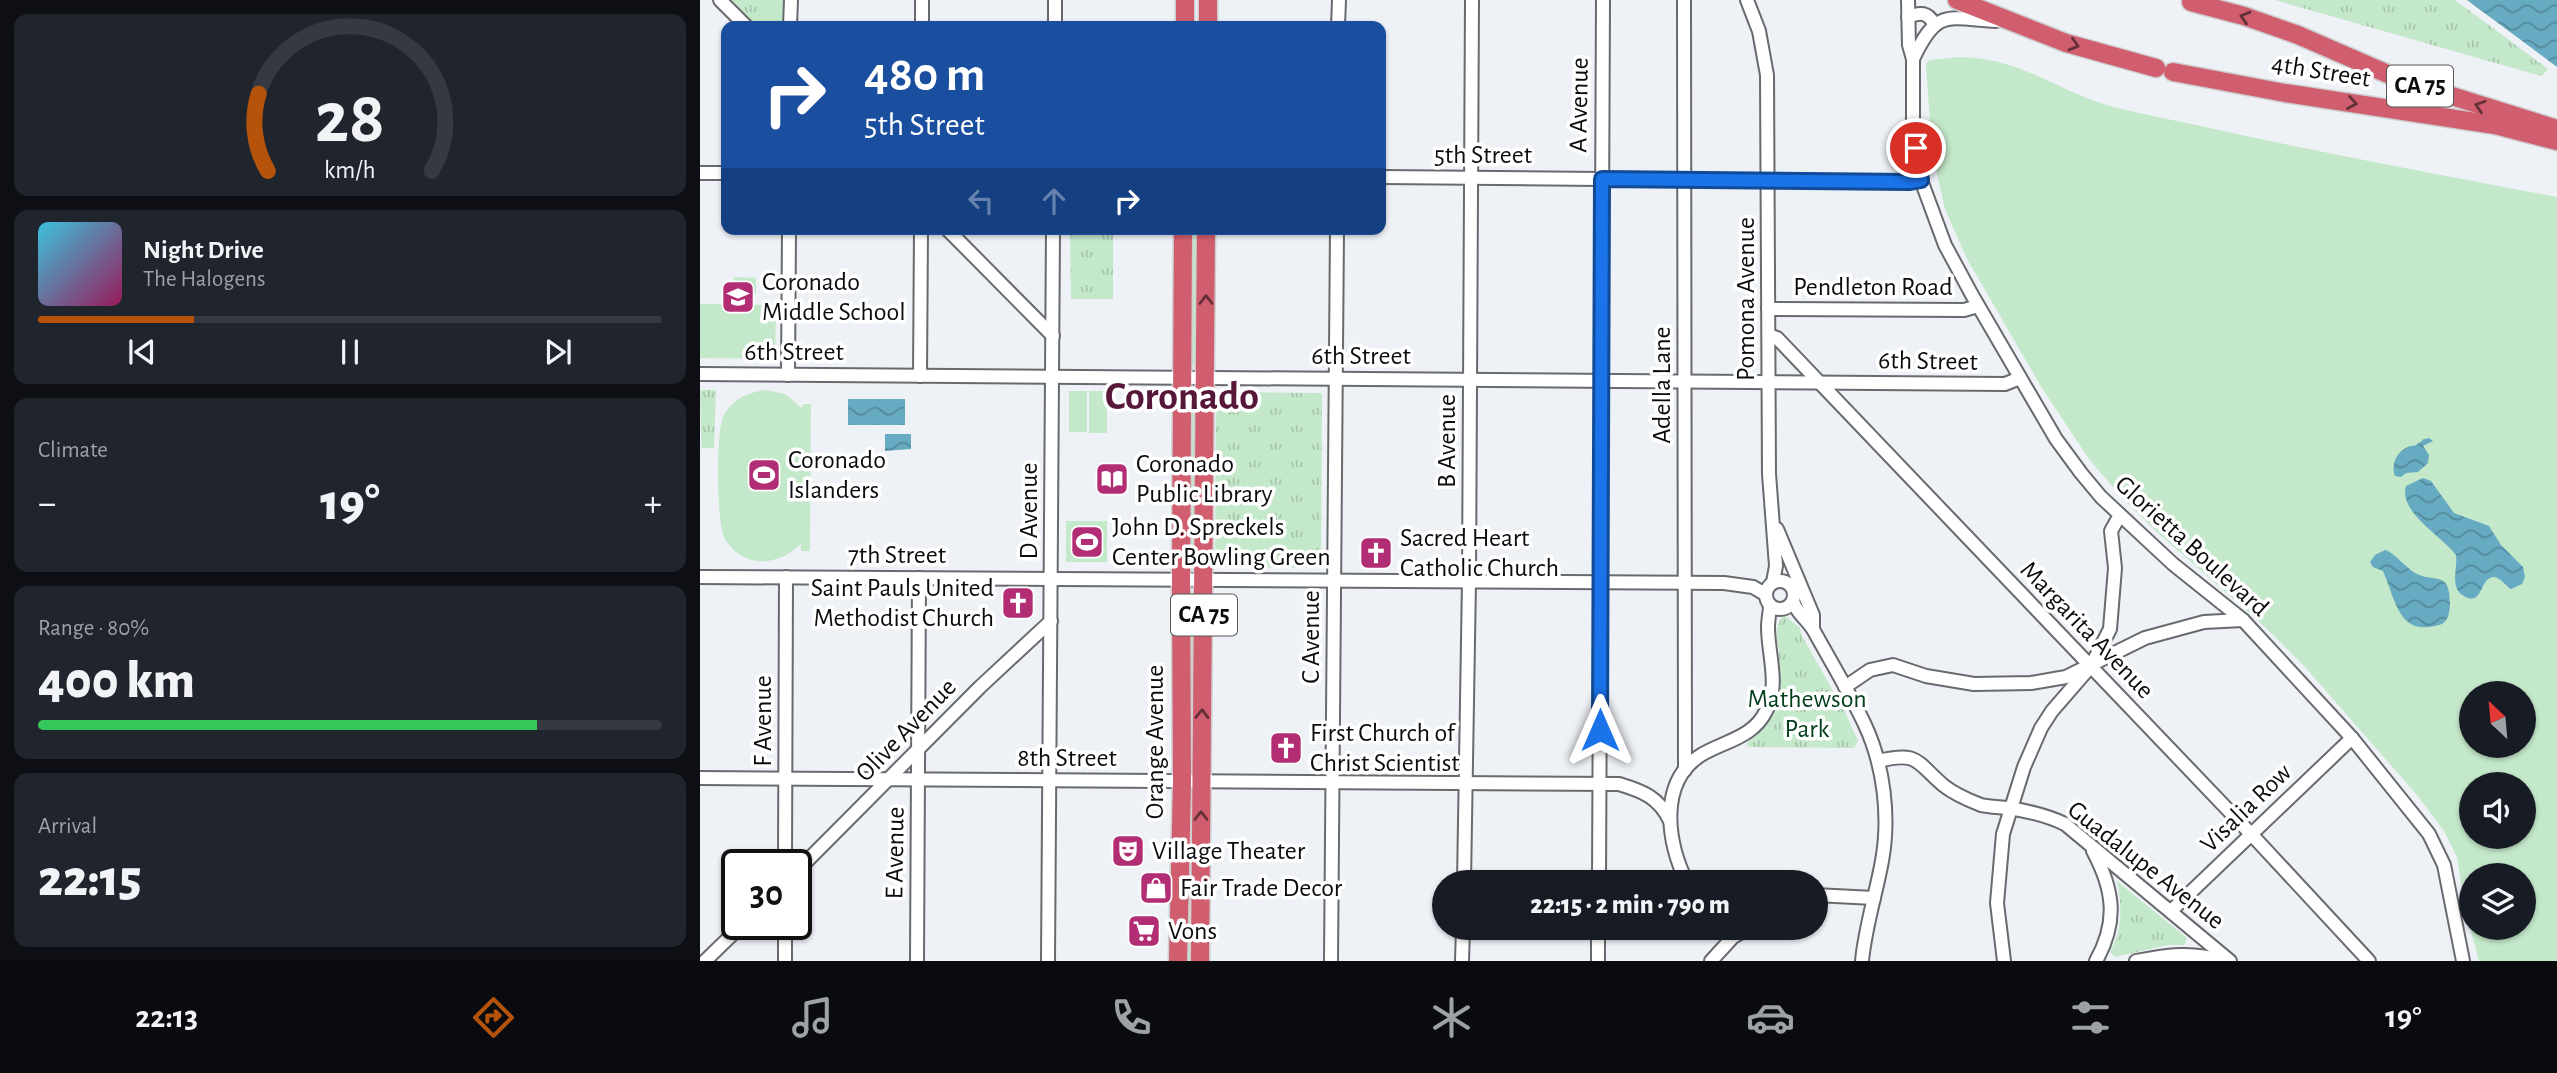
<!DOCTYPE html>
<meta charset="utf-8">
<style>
body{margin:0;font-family:"Alegreya Sans",sans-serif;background:#20242c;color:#f1f3f6;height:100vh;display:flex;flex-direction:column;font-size:26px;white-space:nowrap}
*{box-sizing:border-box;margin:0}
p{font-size:23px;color:#9ea1a6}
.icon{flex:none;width:38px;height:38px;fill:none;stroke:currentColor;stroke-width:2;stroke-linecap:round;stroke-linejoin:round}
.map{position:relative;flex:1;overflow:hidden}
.details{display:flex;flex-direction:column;gap:14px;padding:14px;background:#0d0f14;width:700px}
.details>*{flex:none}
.hud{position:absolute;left:21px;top:21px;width:665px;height:214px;border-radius:14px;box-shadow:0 2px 5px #0004;background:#1a4fa0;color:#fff;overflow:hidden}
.needle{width:46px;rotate:334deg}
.controls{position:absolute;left:1759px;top:681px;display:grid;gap:14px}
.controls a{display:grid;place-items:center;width:77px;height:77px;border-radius:50%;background:#171b24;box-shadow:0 2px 5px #0004;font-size:35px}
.speed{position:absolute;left:21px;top:849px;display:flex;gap:14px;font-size:35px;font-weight:700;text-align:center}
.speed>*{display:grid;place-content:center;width:91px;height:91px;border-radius:50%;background:#171b24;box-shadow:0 2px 5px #0004;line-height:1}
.speed .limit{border:4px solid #111;border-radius:10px;background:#fff;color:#111}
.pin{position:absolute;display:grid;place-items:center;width:60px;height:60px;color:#fff;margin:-30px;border:4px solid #fff;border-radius:50%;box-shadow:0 2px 7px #0007}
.me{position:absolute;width:77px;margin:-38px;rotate:0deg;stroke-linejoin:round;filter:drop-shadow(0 0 5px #0008)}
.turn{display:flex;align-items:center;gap:24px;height:147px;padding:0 28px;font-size:32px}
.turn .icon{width:91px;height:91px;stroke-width:2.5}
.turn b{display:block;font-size:49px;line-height:60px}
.lanes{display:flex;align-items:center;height:66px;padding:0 28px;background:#0003;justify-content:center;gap:35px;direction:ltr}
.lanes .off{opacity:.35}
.big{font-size:52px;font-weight:800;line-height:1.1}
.details .card{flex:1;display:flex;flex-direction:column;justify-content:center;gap:10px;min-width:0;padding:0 24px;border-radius:14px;background:#20242c}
.details .dial{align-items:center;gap:0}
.dial svg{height:182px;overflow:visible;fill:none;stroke:#363941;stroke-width:7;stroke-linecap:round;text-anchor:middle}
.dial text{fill:#f1f3f6;stroke:none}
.song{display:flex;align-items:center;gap:21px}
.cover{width:84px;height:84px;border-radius:10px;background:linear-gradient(135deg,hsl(190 70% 55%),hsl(330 70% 35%))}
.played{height:7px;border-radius:4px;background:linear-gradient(90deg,#b45309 25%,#363941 25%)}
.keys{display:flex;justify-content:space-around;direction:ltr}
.heat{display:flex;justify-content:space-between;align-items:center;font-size:38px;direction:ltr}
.charge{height:10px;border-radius:5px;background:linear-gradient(90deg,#34c759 80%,#363941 0)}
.trip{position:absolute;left:732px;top:870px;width:396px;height:70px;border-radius:35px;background:#171b24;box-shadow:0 2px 5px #0004;font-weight:800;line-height:70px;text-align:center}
.dock{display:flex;height:112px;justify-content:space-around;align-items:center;background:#090b0e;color:#9ea1a6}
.dock .icon{width:49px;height:49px}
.dock .on{color:#b45309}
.dock b{font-size:32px;color:#f1f3f6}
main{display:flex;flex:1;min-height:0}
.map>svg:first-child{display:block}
.green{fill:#c4e8ca;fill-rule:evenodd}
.park{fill:url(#park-tufts)}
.water{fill:url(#water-waves)}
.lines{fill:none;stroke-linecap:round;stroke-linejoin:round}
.minor-casing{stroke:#686a6f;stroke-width:16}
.highway-casing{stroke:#cececf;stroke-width:21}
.minor{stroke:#fff;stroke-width:12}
.highway{stroke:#d15e6e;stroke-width:18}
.oneway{stroke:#643139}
.route-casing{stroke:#114b97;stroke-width:18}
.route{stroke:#1a73e8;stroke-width:12}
.labels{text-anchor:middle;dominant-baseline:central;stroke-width:7;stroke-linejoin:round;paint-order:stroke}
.shield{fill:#fff;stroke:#545556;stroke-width:2}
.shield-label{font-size:24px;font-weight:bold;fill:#0b0c0e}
.street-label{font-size:26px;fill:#0b0c0e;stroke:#fff}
.poi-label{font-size:26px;fill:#0b0c0e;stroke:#fff;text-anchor:start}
.park-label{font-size:26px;fill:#023e1a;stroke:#fff}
.town-label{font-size:40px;font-weight:bold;fill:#571738;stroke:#fff}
</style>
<main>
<section class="details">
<div class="card dial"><svg viewBox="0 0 100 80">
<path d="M14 69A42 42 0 1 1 86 69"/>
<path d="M14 69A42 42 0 0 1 10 35" stroke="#b45309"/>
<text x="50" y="56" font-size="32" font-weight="700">28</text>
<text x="50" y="72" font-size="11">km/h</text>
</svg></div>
<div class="card">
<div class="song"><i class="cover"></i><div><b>Night Drive</b><p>The Halogens</p></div></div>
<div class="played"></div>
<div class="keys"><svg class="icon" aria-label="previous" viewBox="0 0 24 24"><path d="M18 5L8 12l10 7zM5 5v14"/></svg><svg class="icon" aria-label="pause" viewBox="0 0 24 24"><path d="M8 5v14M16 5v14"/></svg><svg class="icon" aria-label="next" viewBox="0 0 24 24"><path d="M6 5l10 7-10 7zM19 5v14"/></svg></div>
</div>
<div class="card"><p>Climate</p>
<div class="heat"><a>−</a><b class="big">19°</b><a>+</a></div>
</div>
<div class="card"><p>Range · 80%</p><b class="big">400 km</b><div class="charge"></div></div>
<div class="card"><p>Arrival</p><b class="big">22:15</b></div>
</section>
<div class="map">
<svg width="1857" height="961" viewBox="0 0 1857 961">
<defs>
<pattern id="park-tufts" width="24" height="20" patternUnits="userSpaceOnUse" patternTransform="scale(1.75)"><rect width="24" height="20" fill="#c4e8ca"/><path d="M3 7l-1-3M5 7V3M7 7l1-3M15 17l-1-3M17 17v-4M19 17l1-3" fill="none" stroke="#a7c6ac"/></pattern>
<pattern id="water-waves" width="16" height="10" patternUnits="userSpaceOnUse" patternTransform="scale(1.75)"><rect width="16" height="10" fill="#67abc2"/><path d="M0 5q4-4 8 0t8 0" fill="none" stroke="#538a9c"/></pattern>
</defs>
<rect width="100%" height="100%" fill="#eef1f6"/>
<g class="green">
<path d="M1260,57C1322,58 1354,90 1410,106C1444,115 1479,121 1514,129C1627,154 1742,175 1857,197V961H1779L1766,913L1757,857L1744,831L1717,795L1605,667L1563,625L1458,533L1424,500L1389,459L1340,385L1266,257L1245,209L1232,152L1226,64L1229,60ZM1771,693H1824V746H1771ZM1771,784H1824V836H1771ZM1771,875H1824V928H1771Z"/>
<polygon points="488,229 500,229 499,365 491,365"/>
<polygon points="34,277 56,278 56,294 34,293"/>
<polygon points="0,304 76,305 75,359 0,358"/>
<path d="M66,390L85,394L102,408L103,404H111L110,551H101V543C80,567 42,569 25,539C16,524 16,433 23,417C31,400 48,392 66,390Z"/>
<rect x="369" y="391" width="18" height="41"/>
<rect x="389" y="391" width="18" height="42"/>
<polygon points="487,391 495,391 495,446 498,454 498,567 485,567"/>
<rect x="366" y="521" width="41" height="41"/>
<polygon points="486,593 497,593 497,769 488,768"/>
<polygon points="484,794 492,794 491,858 495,872 494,961 483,961"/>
</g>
<g class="park">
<polygon points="22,0 90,0 90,26 48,26"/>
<polygon points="1575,0 1755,0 1848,69 1841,76"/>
<polygon points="370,229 413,229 413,299 371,299"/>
<polygon points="0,390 16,390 14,448 2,448 2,464"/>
<polygon points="516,392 622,393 621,568 515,567"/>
<path d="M1084,615L1100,628L1102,636L1145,712L1158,741L1154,748L1049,747L1046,744C1073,724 1080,699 1079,667C1079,660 1080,651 1078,645C1075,635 1076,624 1084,615Z"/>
<path d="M1417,881L1487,938L1484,945H1468L1415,957L1410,952C1423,930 1422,906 1417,881Z"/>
</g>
<g class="water">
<polygon points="1767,0 1857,0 1857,67"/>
<rect x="148" y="399" width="57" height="26"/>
<polygon points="185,434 211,434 211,449 185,451"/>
<path d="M1729,438L1733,441L1723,446L1729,455L1728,463L1718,472L1706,473L1701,477L1695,476C1691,465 1696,452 1708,447C1715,444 1712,448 1719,443C1728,437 1717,441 1729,438Z"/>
<path d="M1723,478L1731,481L1754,513L1789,526L1801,545L1823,567L1825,577L1822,584L1811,589C1806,586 1799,576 1793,577C1779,579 1783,607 1764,596C1749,588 1758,568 1756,555C1742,536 1698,512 1706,486Z"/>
<path d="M1685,550C1695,553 1705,567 1715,573C1736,584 1750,569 1750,605C1749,613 1749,619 1742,624C1698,639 1696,600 1683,571L1673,567L1670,562L1675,555Z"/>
</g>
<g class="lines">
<defs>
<g id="minor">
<polyline points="20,0 46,26"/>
<polyline points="984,0 985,770"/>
<polyline points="1047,0 1059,31 1067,75 1069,474 1076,566 1073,582"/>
<polyline points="1208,0 1209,45 1213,59 1213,128 1221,180 1245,245 1272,295 1356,439 1381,473 1401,497 1473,564 1543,620 1652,738 1729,834 1744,865 1763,961"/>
<path d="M1208,17C1220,12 1228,12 1234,24"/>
<polyline points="90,26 91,0"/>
<polyline points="222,26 222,0"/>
<polyline points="355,26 355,0"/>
<polyline points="638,26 639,0"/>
<path d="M1213,59C1237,8 1247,18 1296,21"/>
<polyline points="0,173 26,173"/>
<polyline points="681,177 1211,182 1221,180"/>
<polyline points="247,229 353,336"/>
<polyline points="1068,309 1264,310 1278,306"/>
<polyline points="1069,335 1077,338 1552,835 1669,961"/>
<polyline points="0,374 1305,384 1320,378"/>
<polyline points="88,375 89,229"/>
<polyline points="220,376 221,229"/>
<polyline points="1077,529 1113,615 1113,629"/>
<polyline points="0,577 1024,583 1053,587 1065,594"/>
<circle cx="1080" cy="595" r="14"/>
<path d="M1093,601C1096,613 1108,620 1114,631C1131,662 1150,693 1165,725C1184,766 1190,817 1182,861C1176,894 1165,928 1162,961"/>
<polyline points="1145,687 1170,670 1193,665 1226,676 1274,684 1331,683 1366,677 1445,638 1504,622 1543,620"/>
<path d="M1178,761C1219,751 1216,762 1243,785C1254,794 1268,800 1281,805C1289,807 1299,807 1308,808C1329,811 1346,815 1365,824L1530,961"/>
<path d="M0,778L919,784C942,791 959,797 970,821"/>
<path d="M1393,851C1414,890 1418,922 1396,961"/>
<polyline points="85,864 86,577"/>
<polyline points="96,872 280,687 351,621"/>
<polyline points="764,882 769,581 772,0"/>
<polyline points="899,882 903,0"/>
<path d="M987,882C967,844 958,782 1001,755C1024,741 1053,738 1066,711C1080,685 1068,655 1068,627C1068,619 1070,612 1070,605"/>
<polyline points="1115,895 1174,898"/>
<polyline points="1471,911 1652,738"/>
<polyline points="5,961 43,924"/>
<polyline points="85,961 85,924"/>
<polyline points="217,961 219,578"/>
<polyline points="348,961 353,229"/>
<polyline points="631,961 637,229"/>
<polyline points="762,961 763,928"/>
<polyline points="898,961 898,928"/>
<polyline points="1011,961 1033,937 1049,928"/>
<polyline points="1304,961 1297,903 1303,834 1324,767 1341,728 1352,711 1391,666 1410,629 1415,568 1411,531 1420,515"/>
<path d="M1436,961C1467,955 1492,951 1523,961"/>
</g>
<g id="highway">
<polyline points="1257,0 1366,43 1456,68"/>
<polyline points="1491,2 1544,16 1598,35 1704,81 1857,129"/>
<polyline points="485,26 485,0"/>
<polyline points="508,26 508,0"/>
<polyline points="1473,72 1585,93 1795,125 1857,141"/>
<polyline points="478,961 482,782 481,580 483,229"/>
<polyline points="500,961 506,229"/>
</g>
</defs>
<use href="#minor" class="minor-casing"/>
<use href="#highway" class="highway-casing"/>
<use href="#minor" class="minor"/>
<use href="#highway" class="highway"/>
</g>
<defs><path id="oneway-chevron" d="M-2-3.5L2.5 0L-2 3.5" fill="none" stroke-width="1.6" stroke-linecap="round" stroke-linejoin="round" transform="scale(1.75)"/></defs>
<g class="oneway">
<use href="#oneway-chevron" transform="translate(1545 17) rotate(-163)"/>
<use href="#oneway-chevron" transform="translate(1374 45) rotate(17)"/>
<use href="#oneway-chevron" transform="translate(1652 103) rotate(9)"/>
<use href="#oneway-chevron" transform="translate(1780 106) rotate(-162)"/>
<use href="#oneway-chevron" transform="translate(506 300) rotate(-90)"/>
<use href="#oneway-chevron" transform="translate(502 714) rotate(-89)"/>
<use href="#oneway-chevron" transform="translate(501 816) rotate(-90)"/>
</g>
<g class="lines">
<defs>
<polyline id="route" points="900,730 902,179 1210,182 1221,180 1216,148"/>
</defs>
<use href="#route" class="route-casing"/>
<use href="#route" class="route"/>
</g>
<defs>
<symbol id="school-square" viewBox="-11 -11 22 22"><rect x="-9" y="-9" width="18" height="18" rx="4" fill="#b22d74" stroke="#fff"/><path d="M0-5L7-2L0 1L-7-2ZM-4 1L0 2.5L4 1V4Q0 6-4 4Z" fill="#fff"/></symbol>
<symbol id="stadium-square" viewBox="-11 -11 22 22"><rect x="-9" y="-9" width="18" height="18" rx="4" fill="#b22d74" stroke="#fff"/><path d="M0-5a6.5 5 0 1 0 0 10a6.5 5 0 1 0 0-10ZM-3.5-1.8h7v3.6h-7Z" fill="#fff"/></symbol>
<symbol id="library-square" viewBox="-11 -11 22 22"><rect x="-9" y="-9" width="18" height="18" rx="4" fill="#b22d74" stroke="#fff"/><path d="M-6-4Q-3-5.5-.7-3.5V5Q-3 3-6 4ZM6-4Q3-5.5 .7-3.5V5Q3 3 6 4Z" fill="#fff"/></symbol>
<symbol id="church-square" viewBox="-11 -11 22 22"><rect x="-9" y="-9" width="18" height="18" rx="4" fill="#b22d74" stroke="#fff"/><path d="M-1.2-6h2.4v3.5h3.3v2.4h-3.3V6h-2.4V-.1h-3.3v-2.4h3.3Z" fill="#fff"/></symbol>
<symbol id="theatre-square" viewBox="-11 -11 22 22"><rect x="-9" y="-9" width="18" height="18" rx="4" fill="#b22d74" stroke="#fff"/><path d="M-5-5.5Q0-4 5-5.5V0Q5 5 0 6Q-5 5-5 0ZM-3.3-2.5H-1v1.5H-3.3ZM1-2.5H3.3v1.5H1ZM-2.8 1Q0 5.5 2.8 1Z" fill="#fff"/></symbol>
<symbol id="shop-square" viewBox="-11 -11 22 22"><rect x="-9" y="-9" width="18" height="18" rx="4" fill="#b22d74" stroke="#fff"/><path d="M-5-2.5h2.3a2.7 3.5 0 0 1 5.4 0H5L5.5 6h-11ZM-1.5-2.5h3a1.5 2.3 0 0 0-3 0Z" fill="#fff"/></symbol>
<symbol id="supermarket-square" viewBox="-11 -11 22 22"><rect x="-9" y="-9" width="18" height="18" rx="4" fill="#b22d74" stroke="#fff"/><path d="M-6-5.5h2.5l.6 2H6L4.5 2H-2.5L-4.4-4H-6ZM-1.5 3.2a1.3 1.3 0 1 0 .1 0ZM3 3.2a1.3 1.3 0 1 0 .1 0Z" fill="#fff"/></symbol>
</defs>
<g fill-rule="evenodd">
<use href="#school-square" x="19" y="278" width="38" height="38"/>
<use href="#stadium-square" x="45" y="456" width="38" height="38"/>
<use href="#library-square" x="393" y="460" width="38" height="38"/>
<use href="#stadium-square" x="368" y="523" width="38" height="38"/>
<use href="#church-square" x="657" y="534" width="38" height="38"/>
<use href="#church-square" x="299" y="584" width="38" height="38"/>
<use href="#church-square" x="567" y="729" width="38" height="38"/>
<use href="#theatre-square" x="409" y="832" width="38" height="38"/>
<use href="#shop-square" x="437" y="869" width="38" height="38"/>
<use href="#supermarket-square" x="425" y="912" width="38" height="38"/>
</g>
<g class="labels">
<g class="shield">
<rect x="1687" y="65.5" width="66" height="41" rx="5"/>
<rect x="471" y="594.5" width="66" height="41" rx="5"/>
</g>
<g class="shield-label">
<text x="1720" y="86">CA 75</text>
<text x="504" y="615">CA 75</text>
</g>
<g class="street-label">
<text transform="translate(1621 71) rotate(9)">4th Street</text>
<text transform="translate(879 105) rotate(-89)">A Avenue</text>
<text x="783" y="155">5th Street</text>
<text x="1173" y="287">Pendleton Road</text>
<text transform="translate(1046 299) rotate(-90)">Pomona Avenue</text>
<text x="94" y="352">6th Street</text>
<text x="661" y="356">6th Street</text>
<text transform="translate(1228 361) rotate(1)">6th Street</text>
<text transform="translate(962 385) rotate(-90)">Adella Lane</text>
<text transform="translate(747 441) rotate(-90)">B Avenue</text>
<text transform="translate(329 511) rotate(-90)">D Avenue</text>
<text transform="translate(1492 546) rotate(42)">Glorietta Boulevard</text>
<text x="197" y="555">7th Street</text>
<text transform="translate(1387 630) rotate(46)">Margarita Avenue</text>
<text transform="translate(611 637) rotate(-90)">C Avenue</text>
<text transform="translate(63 721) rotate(-90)">F Avenue</text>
<text transform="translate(206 730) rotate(-46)">Olive Avenue</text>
<text transform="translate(455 742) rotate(-90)">Orange Avenue</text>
<text x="367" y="758">8th Street</text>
<text transform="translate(1546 808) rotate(-44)">Visalia Row</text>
<text transform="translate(195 853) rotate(-89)">E Avenue</text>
<text transform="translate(1446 865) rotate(38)">Guadalupe Avenue</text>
</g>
<g class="poi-label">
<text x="62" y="282">Coronado<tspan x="62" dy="30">Middle School</tspan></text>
<text x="88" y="460">Coronado<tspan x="88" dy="30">Islanders</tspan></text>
<text x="436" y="464">Coronado<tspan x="436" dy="30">Public Library</tspan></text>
<text x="412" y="527">John D. Spreckels<tspan x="412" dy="30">Center Bowling Green</tspan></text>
<text x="700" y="538">Sacred Heart<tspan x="700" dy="30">Catholic Church</tspan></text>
<text x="294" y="588" text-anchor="end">Saint Pauls United<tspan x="294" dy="30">Methodist Church</tspan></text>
<text x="610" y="733">First Church of<tspan x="610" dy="30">Christ Scientist</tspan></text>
<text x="452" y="851">Village Theater</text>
<text x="480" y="888">Fair Trade Decor</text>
<text x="468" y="931">Vons</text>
</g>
<g class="park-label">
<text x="1107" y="699">Mathewson<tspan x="1107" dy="30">Park</tspan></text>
</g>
<g class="town-label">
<text x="482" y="397">Coronado</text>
</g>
</g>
</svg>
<div class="controls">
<a><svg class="needle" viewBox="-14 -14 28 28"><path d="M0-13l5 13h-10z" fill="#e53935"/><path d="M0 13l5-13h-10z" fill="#9ea1a6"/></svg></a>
<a><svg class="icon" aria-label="sound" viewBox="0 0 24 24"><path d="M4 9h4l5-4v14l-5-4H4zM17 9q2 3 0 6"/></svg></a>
<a><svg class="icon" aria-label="layers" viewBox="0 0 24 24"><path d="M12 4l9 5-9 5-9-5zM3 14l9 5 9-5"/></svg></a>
</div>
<div class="speed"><div class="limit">30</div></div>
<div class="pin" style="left:1216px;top:148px;background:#d93025"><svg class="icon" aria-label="arrive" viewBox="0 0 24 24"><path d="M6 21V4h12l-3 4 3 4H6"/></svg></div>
<svg class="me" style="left:900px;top:730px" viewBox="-20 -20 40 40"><path d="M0-17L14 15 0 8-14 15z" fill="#1a73e8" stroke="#fff" stroke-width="4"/></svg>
<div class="trip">22:15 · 2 min · 790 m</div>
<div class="hud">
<div class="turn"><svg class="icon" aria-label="right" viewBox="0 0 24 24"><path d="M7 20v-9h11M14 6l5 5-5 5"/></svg><div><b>480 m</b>5th Street</div></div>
<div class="lanes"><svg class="icon off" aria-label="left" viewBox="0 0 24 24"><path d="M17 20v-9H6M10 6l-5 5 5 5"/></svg><svg class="icon off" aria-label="ahead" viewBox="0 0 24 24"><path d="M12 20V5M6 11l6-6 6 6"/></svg><svg class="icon" aria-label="right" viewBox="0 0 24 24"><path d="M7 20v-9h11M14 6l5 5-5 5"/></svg></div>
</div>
</div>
</main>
<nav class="dock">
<b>22:13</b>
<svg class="icon on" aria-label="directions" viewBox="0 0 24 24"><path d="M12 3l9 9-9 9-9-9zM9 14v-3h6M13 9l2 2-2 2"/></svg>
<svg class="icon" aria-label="music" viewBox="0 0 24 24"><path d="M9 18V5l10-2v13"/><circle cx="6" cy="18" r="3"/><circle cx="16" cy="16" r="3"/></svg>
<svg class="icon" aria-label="phone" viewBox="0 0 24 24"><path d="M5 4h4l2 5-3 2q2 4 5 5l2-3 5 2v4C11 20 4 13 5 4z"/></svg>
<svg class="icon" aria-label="climate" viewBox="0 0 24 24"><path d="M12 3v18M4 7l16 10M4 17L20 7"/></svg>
<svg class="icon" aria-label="car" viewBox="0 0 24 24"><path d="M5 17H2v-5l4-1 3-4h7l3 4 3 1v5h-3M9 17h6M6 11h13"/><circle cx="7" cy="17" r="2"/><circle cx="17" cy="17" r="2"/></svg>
<svg class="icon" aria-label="filters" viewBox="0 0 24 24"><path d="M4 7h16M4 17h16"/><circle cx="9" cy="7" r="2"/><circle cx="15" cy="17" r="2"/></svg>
<b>19°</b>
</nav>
